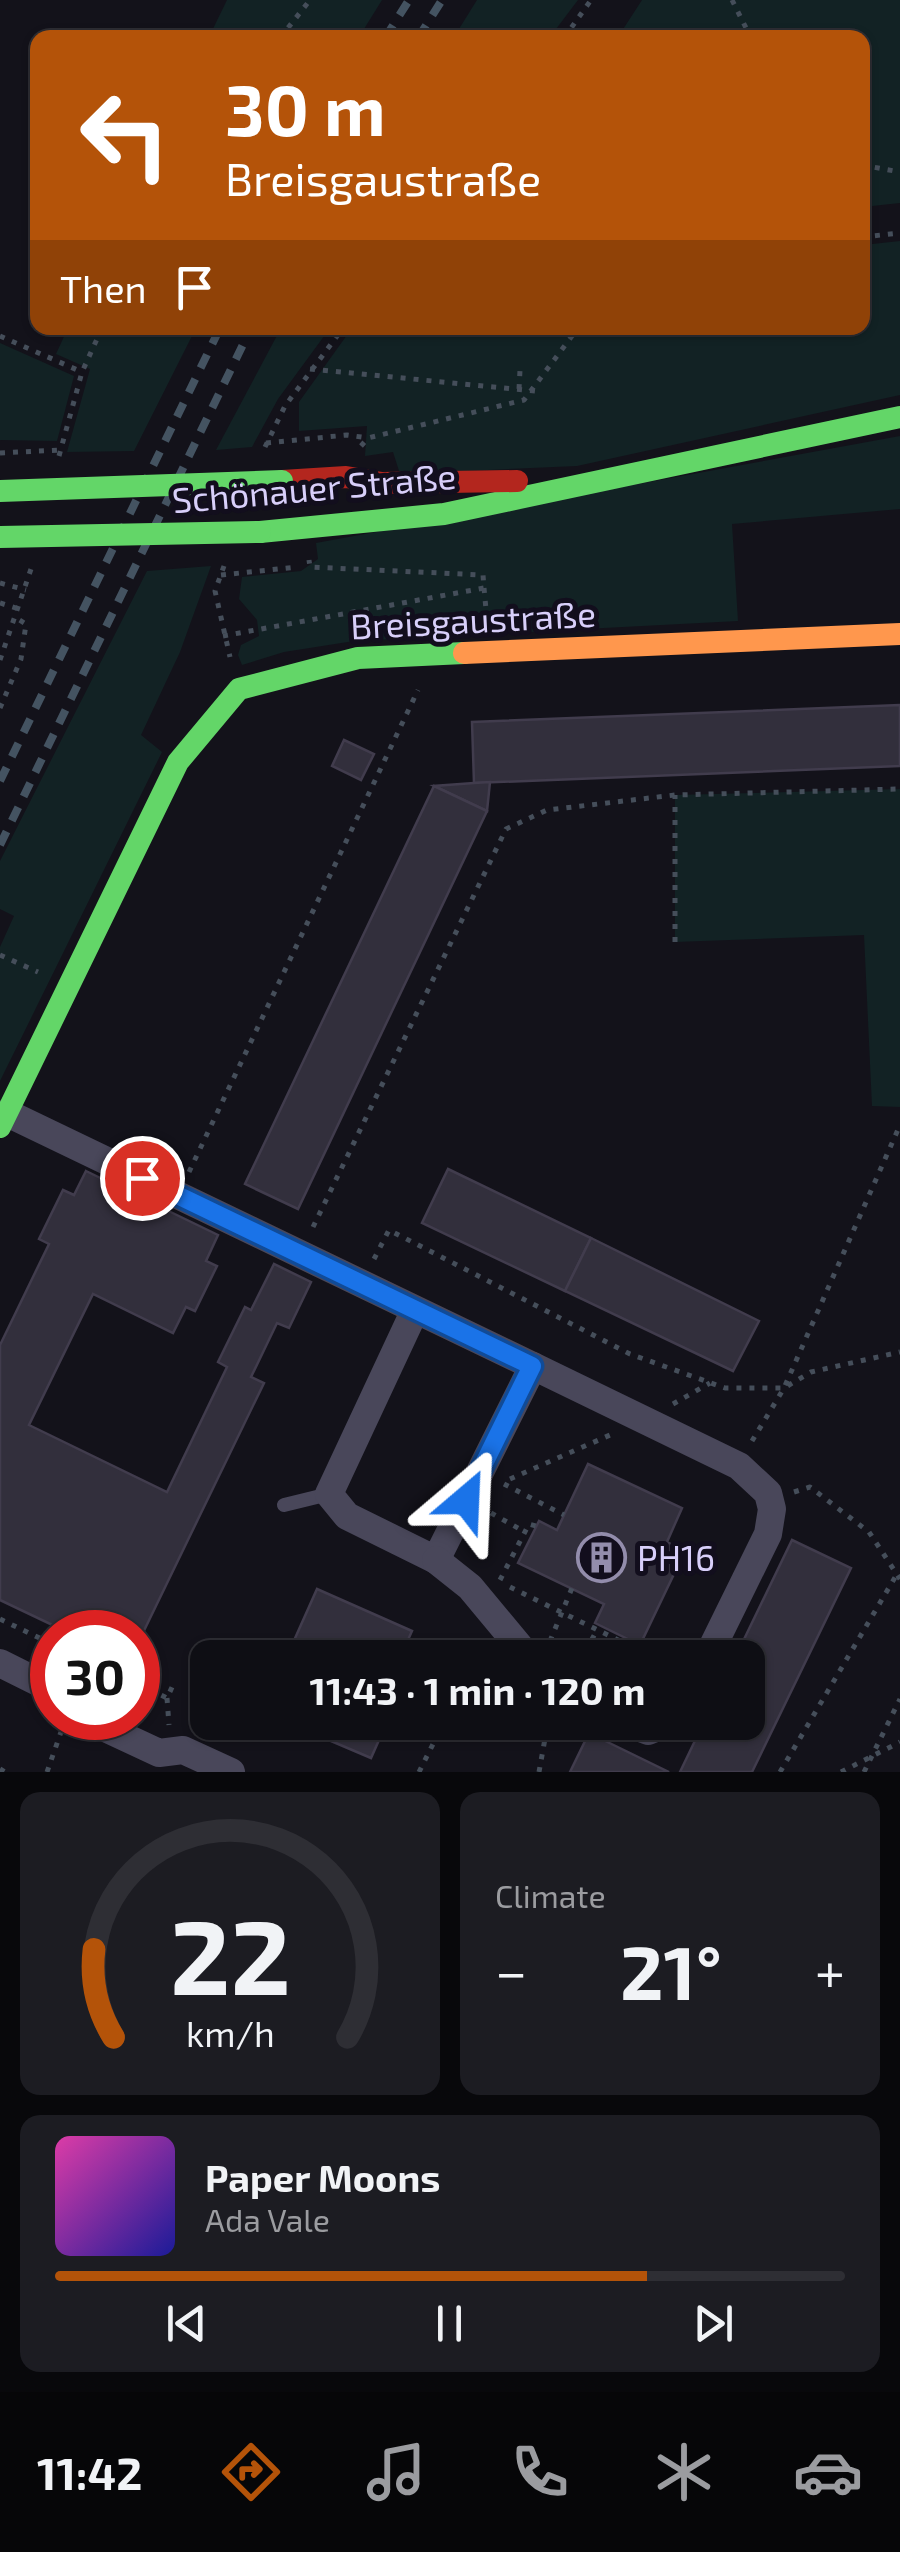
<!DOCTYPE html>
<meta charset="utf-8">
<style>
body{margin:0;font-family:"Exo 2",sans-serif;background:#1c1c22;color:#f1f3f6;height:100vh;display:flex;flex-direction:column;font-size:38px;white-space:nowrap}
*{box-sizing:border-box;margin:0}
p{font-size:32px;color:#9b9ca0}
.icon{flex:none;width:55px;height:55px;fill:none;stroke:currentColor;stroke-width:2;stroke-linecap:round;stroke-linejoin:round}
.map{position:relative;height:1772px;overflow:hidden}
.drawer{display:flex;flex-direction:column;gap:20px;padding:20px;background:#08080b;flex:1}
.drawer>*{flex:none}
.guide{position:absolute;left:30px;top:30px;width:840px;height:305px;border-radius:20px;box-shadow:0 2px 8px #0004,0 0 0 2px #2e2e34;background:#b45309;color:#fff;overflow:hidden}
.speed{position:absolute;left:30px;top:1610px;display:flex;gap:20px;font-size:50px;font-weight:700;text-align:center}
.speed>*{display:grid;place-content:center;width:130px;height:130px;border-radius:50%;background:#0e0e14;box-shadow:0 2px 8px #0004,0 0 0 2px #2e2e34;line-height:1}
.speed .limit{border:15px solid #d22;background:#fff;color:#111}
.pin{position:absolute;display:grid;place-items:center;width:85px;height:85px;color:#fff;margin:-42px;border:5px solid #fff;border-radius:50%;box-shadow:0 2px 10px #0007}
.me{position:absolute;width:110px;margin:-55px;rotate:26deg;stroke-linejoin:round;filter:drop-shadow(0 0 8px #0008)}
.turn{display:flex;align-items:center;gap:35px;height:210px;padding:0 30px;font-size:45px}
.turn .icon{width:130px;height:130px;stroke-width:2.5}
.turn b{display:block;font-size:70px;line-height:85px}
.then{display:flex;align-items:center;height:95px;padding:0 30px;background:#0003;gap:20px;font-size:38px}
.big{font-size:75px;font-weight:700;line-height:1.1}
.drawer .tile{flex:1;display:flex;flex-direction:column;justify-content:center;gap:15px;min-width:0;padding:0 35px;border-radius:20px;background:#1c1c22}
.drawer .dial{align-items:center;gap:0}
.dial svg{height:260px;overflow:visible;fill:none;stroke:#2e2e34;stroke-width:7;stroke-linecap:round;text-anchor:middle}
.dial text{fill:#f1f3f6;stroke:none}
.song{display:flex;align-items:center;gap:30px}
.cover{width:120px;height:120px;border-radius:15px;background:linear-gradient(135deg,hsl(320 70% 55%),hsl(240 70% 35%))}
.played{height:10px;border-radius:5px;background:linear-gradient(90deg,#b45309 75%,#2e2e34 75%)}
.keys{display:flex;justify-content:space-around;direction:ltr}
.heat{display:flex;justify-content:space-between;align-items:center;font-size:55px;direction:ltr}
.drawer .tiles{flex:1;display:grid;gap:20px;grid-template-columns:1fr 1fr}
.tile:last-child{grid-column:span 2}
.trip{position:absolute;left:190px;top:1640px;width:575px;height:100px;border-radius:20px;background:#0e0e14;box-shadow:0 2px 8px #0004,0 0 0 2px #2e2e34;font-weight:700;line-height:100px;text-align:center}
.dock{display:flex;height:160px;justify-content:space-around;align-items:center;background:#060608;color:#9b9ca0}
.dock .icon{width:70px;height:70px}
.dock .current{color:#b45309}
.dock b{font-size:45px;color:#f1f3f6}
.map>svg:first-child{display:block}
.green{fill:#122224}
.building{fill:#322f3c;stroke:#413c4d;stroke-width:2.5}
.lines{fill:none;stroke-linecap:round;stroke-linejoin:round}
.path{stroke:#454e5a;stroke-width:5;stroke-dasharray:5 8;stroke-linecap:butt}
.lane{stroke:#49475a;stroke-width:14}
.street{stroke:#49475a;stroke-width:28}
.fast{stroke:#63d668;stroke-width:22}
.slow{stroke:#ff974d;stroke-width:22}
.jam{stroke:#b3261e;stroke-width:22}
.rail{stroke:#445361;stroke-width:8;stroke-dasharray:15 12;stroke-linecap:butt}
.fast-bridge{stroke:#63d668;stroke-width:22}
.route-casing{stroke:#114b97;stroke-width:25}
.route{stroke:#1a73e8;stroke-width:18}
.labels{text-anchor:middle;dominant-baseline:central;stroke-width:10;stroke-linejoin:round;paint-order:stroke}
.street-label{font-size:35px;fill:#d8cffa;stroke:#120e1d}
.poi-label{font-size:35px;fill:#d8cffa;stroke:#120e1d;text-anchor:start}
</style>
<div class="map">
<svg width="900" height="1772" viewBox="0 0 900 1772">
<rect width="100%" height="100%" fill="#13121a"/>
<g class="green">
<polygon points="227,0 382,0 359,37 209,37"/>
<polygon points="477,0 578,0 550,37 454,37"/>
<polygon points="642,0 900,0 900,203 863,207 862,38 618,37"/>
<polygon points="900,241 900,395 577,466 400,474 393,452 365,456 367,426 299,431 299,402 352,328 862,328 863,245"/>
<polygon points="68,328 196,328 134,451 67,452 90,369 56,354"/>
<polygon points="281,328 330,328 278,399 252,447 216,450"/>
<polygon points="0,343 74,376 57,441 0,440"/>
<polygon points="900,436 900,509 732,524 738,621 354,641 284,652 242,665 238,655 241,645 259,636 257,620 239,599 242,577 301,571 318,559 316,543"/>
<polygon points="211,566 180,652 141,735 162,752 0,1081 0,947 14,916 0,909 0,861 147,571"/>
<polygon points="900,789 900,1107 872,1106 864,935 675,942 675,795"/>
</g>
<g class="building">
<polygon points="900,705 900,766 474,783 472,722"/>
<polygon points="344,740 374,754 361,780 332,766"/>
<polygon points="490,782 487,811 434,786 474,783"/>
<polygon points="434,786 487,811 298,1209 245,1184"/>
<polygon points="448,1169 591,1238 565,1291 422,1223"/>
<polygon points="86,1171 218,1235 206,1261 217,1266 195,1311 186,1307 173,1333 93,1294 29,1425 167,1492 227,1367 218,1362 245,1307 251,1310 274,1264 311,1282 289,1328 277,1323 251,1377 264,1383 138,1643 138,1632 67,1632 0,1600 0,1345 49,1244 39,1239 63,1190 74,1195"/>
<polygon points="591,1238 759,1321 733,1371 565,1291"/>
<polygon points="588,1464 682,1508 667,1542 685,1551 640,1645 595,1623 604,1604 518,1563 539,1521 557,1530"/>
<polygon points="792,1540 851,1568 752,1772 680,1772 704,1722 748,1722 748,1658 735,1658"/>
<polygon points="317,1589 412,1631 400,1658 267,1658 272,1646 288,1654"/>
<polygon points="331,1722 387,1722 371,1758 324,1738"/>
<polygon points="589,1733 669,1772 570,1772"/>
</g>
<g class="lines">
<g class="path">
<polyline points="732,0 751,38"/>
<polyline points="280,38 310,0"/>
<polyline points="564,38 591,0"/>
<polyline points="862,165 900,172"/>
<polyline points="862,237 900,233"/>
<polyline points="0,336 82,372"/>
<polyline points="310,369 535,391"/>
<polyline points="519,389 520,370"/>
<polyline points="266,443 347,435 368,438"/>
<polyline points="361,446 368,438 524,400 578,328"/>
<polyline points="265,447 285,406 343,328"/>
<polyline points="0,453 60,450"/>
<polyline points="59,456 82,372 102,328"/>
<polyline points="224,566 215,591 230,657"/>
<polyline points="221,575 297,567"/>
<polyline points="0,583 26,590"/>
<polyline points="484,588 487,620"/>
<polyline points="0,603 19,609"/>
<polyline points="223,636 484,588 483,575 310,567 309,560"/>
<polyline points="0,660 31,569"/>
<polyline points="0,708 21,659 26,624 16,618"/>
<polyline points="675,942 675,795"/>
<polyline points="0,955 38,972"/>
<polyline points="189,1172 418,690"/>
<polyline points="313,1227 506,829 547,810 675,795 900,789"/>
<polyline points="374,1259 389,1230 630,1354 725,1388 784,1388 811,1372 900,1352"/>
<polyline points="673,1404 710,1383"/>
<polyline points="752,1441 784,1388 900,1125"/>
<polyline points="510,1479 610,1435"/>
<polyline points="504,1484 564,1515"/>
<polyline points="794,1492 810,1487 869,1532 900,1579"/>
<polyline points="491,1513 525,1532"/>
<polyline points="500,1580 529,1524 536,1526"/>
<polyline points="510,1587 622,1642 615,1658"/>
<polyline points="0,1619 52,1644"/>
<polyline points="550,1641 572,1588"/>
<polyline points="593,1658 584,1654 597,1630"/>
<polyline points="138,1684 167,1698 174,1683"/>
<polyline points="167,1698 169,1725"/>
<polyline points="0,1769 5,1772"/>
<polyline points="47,1772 61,1732"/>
<polyline points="419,1772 444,1722"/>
<polyline points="539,1772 548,1722"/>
<polyline points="780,1772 897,1574"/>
<polyline points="841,1772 900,1742"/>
<polyline points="864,1772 900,1699"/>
</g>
<polyline class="lane" points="284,1505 329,1494"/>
<g class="street">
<polyline points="7,1113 533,1366 436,1560 347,1516 329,1494 415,1310"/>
<polyline points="533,1366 739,1466 768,1493 772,1509 768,1534 707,1658"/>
<polyline points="436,1560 470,1587 529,1658"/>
<polyline points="0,1663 52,1689"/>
<polyline points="84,1718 159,1753 183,1750 231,1772"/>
<polyline points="624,1722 648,1731 670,1722"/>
</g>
<g class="fast">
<polyline points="260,532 444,514 900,417"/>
<polyline points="0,1127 178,762 239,689 358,658 464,653"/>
</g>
<polyline class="slow" points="464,653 900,634"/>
<polyline class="jam" points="282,481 346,477 382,483 517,481"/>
<g class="rail">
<polyline points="385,38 409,0"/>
<polyline points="418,38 442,0"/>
<polyline points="0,781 220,328"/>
<polyline points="0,845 251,328"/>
</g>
<g class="fast-bridge">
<polyline points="0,491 282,481"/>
<polyline points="0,537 260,532"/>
</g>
</g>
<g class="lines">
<defs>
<polyline id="route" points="142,1178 532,1366 466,1500"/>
</defs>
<use href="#route" class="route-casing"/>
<use href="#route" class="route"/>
</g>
<defs>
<symbol id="building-ring" viewBox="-11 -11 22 22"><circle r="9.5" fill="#120e1d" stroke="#938dac" stroke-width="1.5"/><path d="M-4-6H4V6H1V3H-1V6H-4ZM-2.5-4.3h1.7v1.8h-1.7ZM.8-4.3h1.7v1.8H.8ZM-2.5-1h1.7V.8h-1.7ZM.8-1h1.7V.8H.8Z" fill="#938dac"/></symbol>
</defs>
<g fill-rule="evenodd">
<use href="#building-ring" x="574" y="1530" width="55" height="55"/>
</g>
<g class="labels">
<g class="street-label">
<text transform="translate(314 487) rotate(-5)">Schönauer Straße</text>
<text transform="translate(473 619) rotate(-3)">Breisgaustraße</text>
</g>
<g class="poi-label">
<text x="637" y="1557">PH16</text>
</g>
</g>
</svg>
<div class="speed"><div class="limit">30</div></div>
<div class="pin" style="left:142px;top:1178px;background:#d93025"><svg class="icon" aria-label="arrive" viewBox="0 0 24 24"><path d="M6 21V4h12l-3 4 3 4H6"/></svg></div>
<svg class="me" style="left:466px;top:1500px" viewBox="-20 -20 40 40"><path d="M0-17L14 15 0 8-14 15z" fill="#1a73e8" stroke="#fff" stroke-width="4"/></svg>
<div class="trip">11:43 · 1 min · 120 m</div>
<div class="guide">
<div class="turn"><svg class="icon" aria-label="left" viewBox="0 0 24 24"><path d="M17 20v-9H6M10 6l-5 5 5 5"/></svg><div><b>30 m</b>Breisgaustraße</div></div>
<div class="then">Then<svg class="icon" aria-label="arrive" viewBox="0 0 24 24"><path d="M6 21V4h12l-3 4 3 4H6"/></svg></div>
</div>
</div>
<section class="drawer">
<div class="tiles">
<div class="tile dial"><svg viewBox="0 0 100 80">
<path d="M14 69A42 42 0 1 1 86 69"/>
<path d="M14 69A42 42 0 0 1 8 42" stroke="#b45309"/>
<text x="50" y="56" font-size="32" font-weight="700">22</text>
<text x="50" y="72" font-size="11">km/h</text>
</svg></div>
<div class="tile"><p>Climate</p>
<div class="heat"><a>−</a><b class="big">21°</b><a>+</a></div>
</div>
<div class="tile">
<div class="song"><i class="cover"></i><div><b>Paper Moons</b><p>Ada Vale</p></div></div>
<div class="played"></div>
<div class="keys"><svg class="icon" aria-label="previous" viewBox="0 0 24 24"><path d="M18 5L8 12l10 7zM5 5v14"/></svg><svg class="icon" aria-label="pause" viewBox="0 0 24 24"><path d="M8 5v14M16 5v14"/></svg><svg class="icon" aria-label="next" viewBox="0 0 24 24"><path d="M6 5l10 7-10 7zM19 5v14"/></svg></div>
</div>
</div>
</section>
<nav class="dock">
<b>11:42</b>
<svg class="icon current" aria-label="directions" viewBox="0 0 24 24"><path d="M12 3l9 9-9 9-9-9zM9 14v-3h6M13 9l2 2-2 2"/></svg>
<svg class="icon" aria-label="music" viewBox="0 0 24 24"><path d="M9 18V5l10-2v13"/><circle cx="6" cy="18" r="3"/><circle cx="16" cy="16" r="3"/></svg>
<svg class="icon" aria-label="phone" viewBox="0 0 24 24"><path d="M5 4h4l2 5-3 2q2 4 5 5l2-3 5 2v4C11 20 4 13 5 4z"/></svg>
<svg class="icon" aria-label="climate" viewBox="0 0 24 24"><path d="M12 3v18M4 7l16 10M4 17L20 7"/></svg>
<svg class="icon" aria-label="car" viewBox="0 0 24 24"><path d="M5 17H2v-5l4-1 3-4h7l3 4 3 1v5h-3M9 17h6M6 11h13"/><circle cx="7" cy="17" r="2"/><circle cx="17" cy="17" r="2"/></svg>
</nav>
